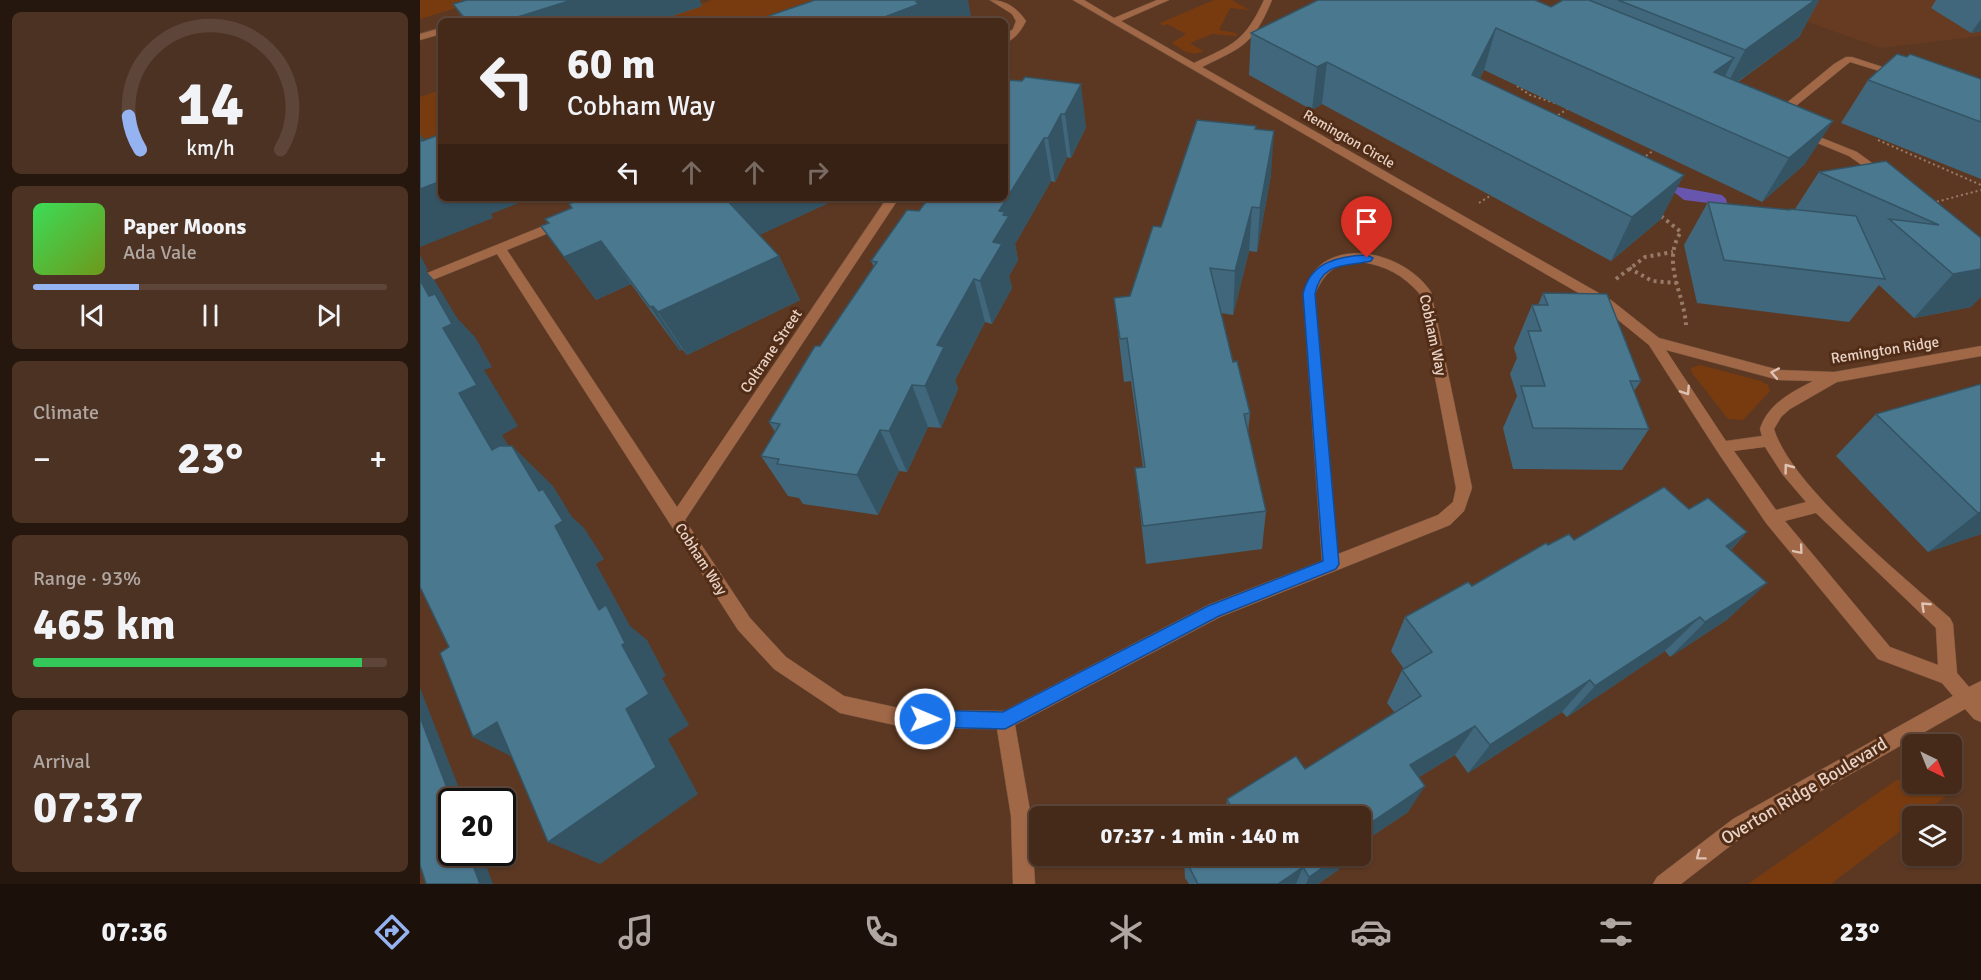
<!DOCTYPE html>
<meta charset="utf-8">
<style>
body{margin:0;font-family:Signika,sans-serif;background:#4c3223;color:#f1f3f6;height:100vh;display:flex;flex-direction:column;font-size:22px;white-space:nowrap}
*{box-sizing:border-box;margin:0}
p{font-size:20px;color:#b0a7a2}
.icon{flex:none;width:33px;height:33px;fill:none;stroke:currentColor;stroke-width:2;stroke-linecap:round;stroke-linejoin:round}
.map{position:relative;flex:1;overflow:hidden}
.side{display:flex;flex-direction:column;gap:12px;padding:12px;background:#26170e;width:420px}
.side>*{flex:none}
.hud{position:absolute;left:18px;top:18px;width:570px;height:183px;border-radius:9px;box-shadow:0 2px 4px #0004,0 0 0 2px #5d4639;background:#452a1a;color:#f1f3f6;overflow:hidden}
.needle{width:39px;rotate:137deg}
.tools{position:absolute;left:1482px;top:734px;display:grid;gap:12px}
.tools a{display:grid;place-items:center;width:60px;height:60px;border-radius:9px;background:#452a1a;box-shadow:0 2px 4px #0004,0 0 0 2px #5d4639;font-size:30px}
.speed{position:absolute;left:18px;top:788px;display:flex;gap:12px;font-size:30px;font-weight:700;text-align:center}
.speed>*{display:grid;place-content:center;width:78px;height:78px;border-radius:50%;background:#452a1a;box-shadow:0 2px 4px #0004,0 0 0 2px #5d4639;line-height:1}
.speed .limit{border:3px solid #111;border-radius:9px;background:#fff;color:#111}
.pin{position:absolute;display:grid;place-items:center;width:51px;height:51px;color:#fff;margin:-62px -26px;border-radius:50% 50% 50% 0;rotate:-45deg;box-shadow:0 0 6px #0007}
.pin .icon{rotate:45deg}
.me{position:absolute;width:66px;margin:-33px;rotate:91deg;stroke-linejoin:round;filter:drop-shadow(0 0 4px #0008)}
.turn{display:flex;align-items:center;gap:21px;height:126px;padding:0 30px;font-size:27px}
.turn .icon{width:78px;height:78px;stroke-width:2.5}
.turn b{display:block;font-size:42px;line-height:51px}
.lanes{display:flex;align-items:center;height:57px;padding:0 30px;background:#0003;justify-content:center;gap:30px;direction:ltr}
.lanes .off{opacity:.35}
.big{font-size:45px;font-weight:700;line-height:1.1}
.side .tile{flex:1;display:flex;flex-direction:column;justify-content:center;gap:9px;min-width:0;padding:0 21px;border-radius:9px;background:#4c3223}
.side .dial{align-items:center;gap:0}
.dial svg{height:156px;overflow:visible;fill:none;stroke:#5d4639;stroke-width:7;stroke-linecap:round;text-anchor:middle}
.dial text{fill:#f1f3f6;stroke:none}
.song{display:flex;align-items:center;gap:18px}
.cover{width:72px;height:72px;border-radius:9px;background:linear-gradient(135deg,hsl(130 70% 55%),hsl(80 70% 35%))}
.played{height:6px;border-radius:3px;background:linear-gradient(90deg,#95b2f1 30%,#5d4639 30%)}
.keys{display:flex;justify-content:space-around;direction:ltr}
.heat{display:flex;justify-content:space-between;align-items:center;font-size:33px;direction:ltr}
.charge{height:9px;border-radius:4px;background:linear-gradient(90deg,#34c759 93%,#5d4639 0)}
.trip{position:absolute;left:609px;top:806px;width:342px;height:60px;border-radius:9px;background:#452a1a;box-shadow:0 2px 4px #0004,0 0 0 2px #5d4639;font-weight:700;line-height:60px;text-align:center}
.menu{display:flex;height:96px;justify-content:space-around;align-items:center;background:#1c110a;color:#b0a7a2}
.menu .icon{width:42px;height:42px}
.menu .active{color:#95b2f1}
.menu b{font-size:27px;color:#f1f3f6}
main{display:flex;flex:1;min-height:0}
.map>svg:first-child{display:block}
.built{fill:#663b21}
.green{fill:#783b10}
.water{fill:#6855ad}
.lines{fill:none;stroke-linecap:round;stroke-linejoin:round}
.minor-casing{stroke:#755440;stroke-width:1}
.path-far1{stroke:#987a68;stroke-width:2;stroke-dasharray:2 3;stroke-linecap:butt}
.path{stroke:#987a68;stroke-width:4;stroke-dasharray:3 4;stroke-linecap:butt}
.minor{fill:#a16847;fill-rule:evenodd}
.wall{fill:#40677b}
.shaded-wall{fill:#345464}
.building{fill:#4a788f;stroke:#345464;stroke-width:1.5}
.oneway{stroke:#dec2b3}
.route{fill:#1a73e8;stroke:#114b97;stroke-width:1.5}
.labels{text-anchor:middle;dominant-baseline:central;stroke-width:6;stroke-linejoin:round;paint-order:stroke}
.far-street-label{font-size:14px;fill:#e9d2c6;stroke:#512d17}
.street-label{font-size:15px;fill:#e9d2c6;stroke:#512d17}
.near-street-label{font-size:18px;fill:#e9d2c6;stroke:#512d17}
</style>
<main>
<section class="side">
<div class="tile dial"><svg viewBox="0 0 100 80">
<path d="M14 69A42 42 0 1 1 86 69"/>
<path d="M14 69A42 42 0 0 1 8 52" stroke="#95b2f1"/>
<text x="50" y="56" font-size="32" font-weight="700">14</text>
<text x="50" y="72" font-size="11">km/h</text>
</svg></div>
<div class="tile">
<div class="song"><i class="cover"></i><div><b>Paper Moons</b><p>Ada Vale</p></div></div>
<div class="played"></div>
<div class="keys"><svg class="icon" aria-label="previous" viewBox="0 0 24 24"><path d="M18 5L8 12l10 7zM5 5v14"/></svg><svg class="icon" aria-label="pause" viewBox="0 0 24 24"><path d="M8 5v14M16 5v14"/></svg><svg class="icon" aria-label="next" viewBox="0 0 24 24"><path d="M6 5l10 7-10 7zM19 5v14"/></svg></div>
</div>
<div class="tile"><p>Climate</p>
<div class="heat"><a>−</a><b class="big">23°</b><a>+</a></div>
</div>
<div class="tile"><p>Range · 93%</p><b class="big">465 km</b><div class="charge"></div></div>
<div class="tile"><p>Arrival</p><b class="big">07:37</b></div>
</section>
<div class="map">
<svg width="1561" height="884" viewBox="0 0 1561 884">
<rect width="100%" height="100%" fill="#5c3822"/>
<polygon class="built" points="1326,0 1561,0 1561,36 1461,48"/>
<g class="green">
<polygon points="0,0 63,0 0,19"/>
<polygon points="292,0 515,0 459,21 229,21"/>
<path d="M794,0H812L829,10L810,8L799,30L816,33L817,36L792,34L770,43L783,51C771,58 762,49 752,43L766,34L747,24L742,26L740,23Z"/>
<polygon points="21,90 21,185 0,193 0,97"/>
<polygon points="1280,365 1341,381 1348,385 1350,391 1323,420 1308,419 1272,373 1271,368"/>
<polygon points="1532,775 1538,787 1500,816 1492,816 1492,822 1411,884 1328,884 1475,781 1492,776 1492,783 1532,783"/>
</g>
<polygon class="water" points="1258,187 1302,195 1306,199 1307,203 1304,205 1264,200 1254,192 1253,189"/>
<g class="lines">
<defs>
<g id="minor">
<path d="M570,0C586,0 597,8 606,21C601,31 595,39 585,43V35L593,29L596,21L592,14Z"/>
<path d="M653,0H664L694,18L737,0H749L701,21L774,63C813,45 825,41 844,0H852C833,45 823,47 782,67L1191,300L1239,338L1359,370L1414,372L1561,346V356L1417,382L1370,409L1361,417L1354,429C1371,486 1484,577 1530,618L1533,624L1537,673L1549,687L1561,681V722L1554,719L1545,709L1327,833L1261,884H1233L1237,877L1313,819L1533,696L1522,683L1458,659L1346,523L1297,451L1229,345L1181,306ZM1246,350L1359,380L1393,381C1370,393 1348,404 1340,429L1342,436L1306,441ZM1345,447L1363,475L1386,502L1356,510L1314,451ZM1396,513L1516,628L1518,665L1470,647L1365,521Z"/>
<polygon points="21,28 21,34 0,40 0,34"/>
<polygon points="1426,57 1432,57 1484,74 1479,77 1430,62 1361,118 1353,118 1353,114 1414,64"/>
<polygon points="1382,130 1437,152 1470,176 1464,179 1460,178 1429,156 1378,135 1378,131"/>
<path d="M467,198H479L265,520L330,618L366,657L424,696L488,710L584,711L788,605L902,561L883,294C888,282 892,271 903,263C937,240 991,261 1011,292L1052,488L1044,511L1030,525L800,617L595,725L611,816L615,884H593L591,816L577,729L488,728L420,713L354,669L318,630L77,254L0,285V276L138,220H146V226L87,250L257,507ZM942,262C966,266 983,275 999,293L1036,488L1033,502L1018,515L918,554L895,294C906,269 916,264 942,262Z"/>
</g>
</defs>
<use href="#minor" class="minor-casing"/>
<g class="path-far1">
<polyline points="1097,86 1110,95 1138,104"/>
<polyline points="1134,118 1150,107"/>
<polyline points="1458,140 1561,185"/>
<polyline points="1222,159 1238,147"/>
<polyline points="1059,203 1073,194"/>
<polyline points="1512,203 1561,190"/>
<polyline points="1240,215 1243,217"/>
</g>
<g class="path">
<path d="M1241,216L1261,232C1241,262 1264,293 1266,325"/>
<polyline points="1209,268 1232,281 1257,283"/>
<polyline points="1196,279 1225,257 1253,252"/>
</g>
<use href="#minor" class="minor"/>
</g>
<g class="wall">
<polygon points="1143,0 1399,0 1379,37 1318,82 1385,164 1342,202 1064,70 1060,78 1241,219 1191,261 902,104 892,110 829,75 831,33 1131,7"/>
<polygon points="1516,0 1561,0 1561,31 1551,33 1511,8"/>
<polygon points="33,4 282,6 237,21 45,21"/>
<polygon points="1487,57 1561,79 1561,179 1421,123 1448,80"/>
<polygon points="585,80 666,127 651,158 647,157 635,182 631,181 595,244 598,260 589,276 592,288 572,324 565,322 535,380 538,389 521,428 508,427 487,472 479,471 458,515 383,504 379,498 368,496 341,456 355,432 349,422 454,267 451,261 499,211"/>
<polygon points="836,126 836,129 851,175 837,252 829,251 813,315 801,313 813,362 830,413 828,433 846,511 842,549 726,564 715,468 723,467 711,381 704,382 694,298 710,296 741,227"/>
<polygon points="1399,172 1561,238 1551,307 1494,318 1459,285 1429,322 1277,303 1264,245 1288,202 1369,210 1370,209 1375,209"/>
<polygon points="419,198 339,235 359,256 380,300 267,355 262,349 260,351 211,284 176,300 121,226 128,223 125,219"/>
<polygon points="1123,293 1221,381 1214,391 1229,429 1202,470 1093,469 1083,428 1097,396 1090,374 1097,358 1094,348 1112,305 1118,305"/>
<polygon points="1561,384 1561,534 1508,552 1416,456 1456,414"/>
<polygon points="1269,509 1327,532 1311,550 1308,619 1250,657 1245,651 1147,717 1142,712 1048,773 1035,755 999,777 988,812 940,844 940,816 806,812 807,799 885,769 975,713 967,703 982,670 984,669 971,651 985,617 1052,586 1128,545 1154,540"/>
<polygon points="767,855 927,855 918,870 898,884 769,884 765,878 764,857"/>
</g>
<g class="shaded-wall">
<polygon points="152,0 280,0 282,6 237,21 85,21"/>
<polygon points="501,0 548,0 552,21 454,21"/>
<polygon points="1392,0 1399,0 1379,37 1303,92 1325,50"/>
<polygon points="1561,19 1561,31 1551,33"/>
<polygon points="1076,28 1064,70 1041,117 1052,75"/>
<polygon points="1314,58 1293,100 1294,72"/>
<polygon points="907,62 902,104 892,110 897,67"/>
<polygon points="661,84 666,127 651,158 645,114"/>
<polygon points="641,114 647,157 635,182 628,138"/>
<polygon points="1413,121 1385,164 1342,202 1369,158"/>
<polygon points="854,131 851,175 837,252 840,208"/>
<polygon points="0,134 21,163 0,138"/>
<polygon points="624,138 631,181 595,244 598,260 589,276 592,288 572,324 560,281 573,242 579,211"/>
<polygon points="1264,175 1241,219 1191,261 1212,217"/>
<polygon points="21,181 21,198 112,198 71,214 73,218 0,247 0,189"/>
<polygon points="304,198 419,198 327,241"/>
<polygon points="832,207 829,251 813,315 815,271"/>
<polygon points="181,241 211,284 176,300 144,257"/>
<polygon points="0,255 8,270 6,271 15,281 37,318 55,337 72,367 64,370 98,426 82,435 115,490 72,450 39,393 23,328 9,296 0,280"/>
<polygon points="359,256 380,300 267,355 238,312"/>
<polygon points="1561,269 1561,297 1551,307 1494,318 1533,274"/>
<polygon points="554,279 565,322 535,380 538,389 521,428 505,386 517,345"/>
<polygon points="233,306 262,349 260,351 230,307"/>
<polygon points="492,385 508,427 487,472 469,431"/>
<polygon points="460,430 479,471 458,515 437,475"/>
<polygon points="92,446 133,486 152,517 164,528 184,559 176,564 210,626 227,640 246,676 242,678 269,725 248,739 278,794 180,864 128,842 206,709 179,610 135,526 119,491"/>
<polygon points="1561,512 1561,534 1508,552 1558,513"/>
<polygon points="1327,532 1292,570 1306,546"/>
<polygon points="1347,583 1308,619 1250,657 1285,622"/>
<polygon points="1280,617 1245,651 1147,717 1175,686"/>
<polygon points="1170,680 1142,712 1048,773 1070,745"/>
<polygon points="0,688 44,801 32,801 0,717"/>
<polygon points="77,722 108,765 53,737"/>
<polygon points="1055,726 1035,755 974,792 990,765"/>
<polygon points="1005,786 988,812 940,844 940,830"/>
<polygon points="48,852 61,852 73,884 60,884"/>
<polygon points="918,855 927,855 918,870 898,884 886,884 889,877"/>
<polygon points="883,867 876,884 858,884"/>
</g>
<g class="building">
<polygon points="47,0 152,0 85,21 47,21 33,4"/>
<polygon points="395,0 501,0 496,2 499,4 454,21 449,18 442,21 318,21 329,17 334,21"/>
<polygon points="898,0 1115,0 1131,7 1143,0 1169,0 1314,58 1294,72 1413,121 1369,158 1076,28 1052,75 1264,175 1212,217 907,62 897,67 831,33"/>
<polygon points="1198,0 1395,0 1325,50"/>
<polygon points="1477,54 1487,57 1490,54 1561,79 1561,122 1448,80"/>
<polygon points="605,77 661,84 645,114 641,114 628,138 624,138 579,211 585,212 583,215 589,216 573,242 582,244 560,281 554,279 517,345 524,347 505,386 492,385 469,431 460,430 437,475 357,464 359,459 341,456 360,424 349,422 395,346 400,346 457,262 451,261 487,210 499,211 509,198 585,198 585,80 602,81"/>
<polygon points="777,120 836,126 835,129 854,131 840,208 832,207 815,271 790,268 813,362 817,361 830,413 824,414 846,511 723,526 715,468 725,467 707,338 700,339 694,298 710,296 733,226 741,227"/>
<polygon points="21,134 21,181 0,189 0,138 2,141"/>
<polygon points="1466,161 1561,238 1561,269 1533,274 1469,219 1519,225 1399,172"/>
<polygon points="164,198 305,198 359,256 238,312 233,306 230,307 181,241 144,257 121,226 129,223 125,219 152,208 149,204"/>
<polygon points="1288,202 1370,210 1370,209 1436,216 1465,279 1304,260"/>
<polygon points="0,280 9,296 15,294 32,324 23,328 57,385 39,393 72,450 79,446 92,446 119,491 123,489 143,521 135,526 179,610 186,605 205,643 202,645 229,694 206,709 236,767 128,842 77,722 53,737 20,653 29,647 0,587"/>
<polygon points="1123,293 1187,294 1221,381 1210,381 1229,429 1113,428 1101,386 1125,386 1108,331 1121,331 1112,305 1128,305"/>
<polygon points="1561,384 1561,512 1558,513 1456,414"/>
<polygon points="1244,487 1269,509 1288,498 1327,532 1306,546 1347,583 1285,622 1280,617 1175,686 1170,680 1070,745 1055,726 990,765 1005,786 940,830 940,816 799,816 812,808 807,799 876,756 885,769 1001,696 982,670 1012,652 985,617 1048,582 1052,586 1126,543 1128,545 1149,534 1154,540"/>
<polygon points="0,717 32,801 30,803 32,807 32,852 48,852 60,884 6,884 0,865"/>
<polygon points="767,855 921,855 889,877 883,867 858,884 778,884 764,857"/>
</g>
<defs><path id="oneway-chevron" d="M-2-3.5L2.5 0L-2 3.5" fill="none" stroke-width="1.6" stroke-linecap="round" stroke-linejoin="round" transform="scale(1.5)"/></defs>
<g class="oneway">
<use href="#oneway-chevron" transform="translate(1355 373) rotate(-169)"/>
<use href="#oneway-chevron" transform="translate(1266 391) rotate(57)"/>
<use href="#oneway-chevron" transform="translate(1368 468) rotate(-127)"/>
<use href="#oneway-chevron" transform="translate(1379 550) rotate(50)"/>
<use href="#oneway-chevron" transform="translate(1505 606) rotate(-137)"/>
<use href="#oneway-chevron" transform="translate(1280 856) rotate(143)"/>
</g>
<path class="route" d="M947,255L953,258L951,261C925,267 902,261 895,294L919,564L916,569L799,616L585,729L505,727L499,725L496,719L499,713L505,710L583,712L788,606L903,561L883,294C890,262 918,256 947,255Z"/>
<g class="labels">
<g class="far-street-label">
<text transform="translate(929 139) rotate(30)">Remington Circle</text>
</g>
<g class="street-label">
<text transform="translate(1013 335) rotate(78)">Cobham Way</text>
<text transform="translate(1465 350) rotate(-9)">Remington Ridge</text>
<text transform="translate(351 351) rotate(-56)">Coltrane Street</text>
<text transform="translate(281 559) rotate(57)">Cobham Way</text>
</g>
<g class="near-street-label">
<text transform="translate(1384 791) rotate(-31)">Overton Ridge Boulevard</text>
</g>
</g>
</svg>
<div class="tools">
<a><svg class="needle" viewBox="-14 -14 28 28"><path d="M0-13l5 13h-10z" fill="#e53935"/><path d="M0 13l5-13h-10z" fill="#b0a7a2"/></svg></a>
<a><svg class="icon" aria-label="layers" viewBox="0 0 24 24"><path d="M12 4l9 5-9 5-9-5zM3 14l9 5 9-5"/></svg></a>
</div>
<div class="speed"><div class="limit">20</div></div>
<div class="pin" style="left:947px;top:258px;background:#d93025"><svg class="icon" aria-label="arrive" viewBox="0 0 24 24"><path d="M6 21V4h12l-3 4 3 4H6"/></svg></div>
<svg class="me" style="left:505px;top:719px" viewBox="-20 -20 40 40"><circle r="17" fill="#1a73e8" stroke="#fff" stroke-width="3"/><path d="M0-11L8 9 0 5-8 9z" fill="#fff"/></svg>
<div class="trip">07:37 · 1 min · 140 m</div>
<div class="hud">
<div class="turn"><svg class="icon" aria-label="left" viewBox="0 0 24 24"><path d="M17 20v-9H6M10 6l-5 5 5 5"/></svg><div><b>60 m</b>Cobham Way</div></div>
<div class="lanes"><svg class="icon" aria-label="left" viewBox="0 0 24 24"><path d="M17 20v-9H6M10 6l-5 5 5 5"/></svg><svg class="icon off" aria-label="ahead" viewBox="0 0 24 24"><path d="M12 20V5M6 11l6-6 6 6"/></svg><svg class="icon off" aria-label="ahead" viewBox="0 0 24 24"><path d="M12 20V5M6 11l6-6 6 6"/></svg><svg class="icon off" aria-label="right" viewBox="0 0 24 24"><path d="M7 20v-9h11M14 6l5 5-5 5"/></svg></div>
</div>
</div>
</main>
<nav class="menu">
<b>07:36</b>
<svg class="icon active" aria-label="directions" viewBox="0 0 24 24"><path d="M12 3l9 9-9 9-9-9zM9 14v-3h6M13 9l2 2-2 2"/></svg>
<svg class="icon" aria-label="music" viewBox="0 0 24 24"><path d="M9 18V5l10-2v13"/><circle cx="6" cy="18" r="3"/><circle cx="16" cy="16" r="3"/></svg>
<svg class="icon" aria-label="phone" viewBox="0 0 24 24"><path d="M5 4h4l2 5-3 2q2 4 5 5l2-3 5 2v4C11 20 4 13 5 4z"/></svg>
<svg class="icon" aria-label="climate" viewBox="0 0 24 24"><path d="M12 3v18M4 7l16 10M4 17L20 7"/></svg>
<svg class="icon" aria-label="car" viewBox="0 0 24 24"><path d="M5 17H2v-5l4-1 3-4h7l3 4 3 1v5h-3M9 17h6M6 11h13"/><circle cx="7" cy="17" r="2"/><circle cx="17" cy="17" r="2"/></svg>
<svg class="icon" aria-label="filters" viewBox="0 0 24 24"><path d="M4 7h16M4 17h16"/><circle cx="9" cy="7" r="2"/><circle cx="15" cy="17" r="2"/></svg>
<b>23°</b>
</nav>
